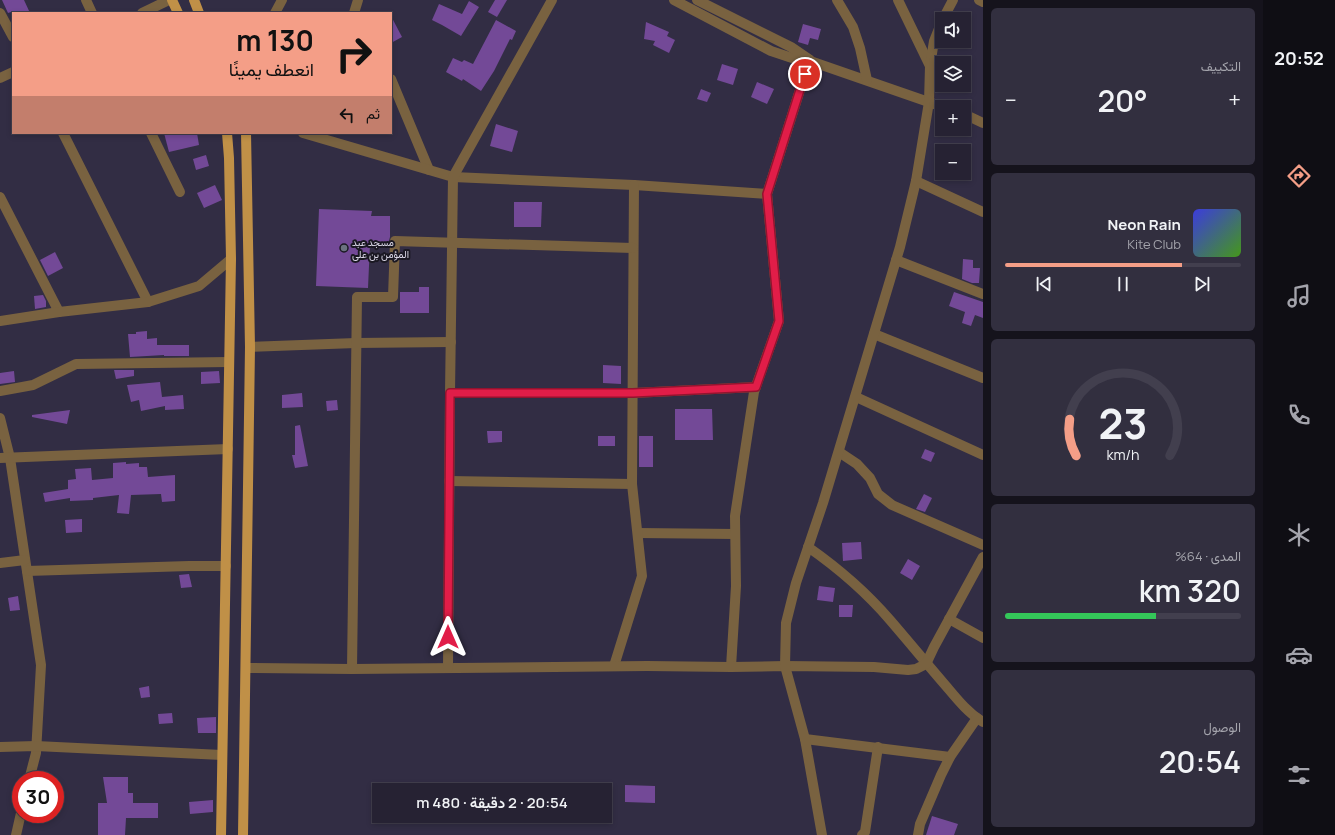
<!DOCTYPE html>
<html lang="ar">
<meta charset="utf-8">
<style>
body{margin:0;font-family:Manrope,Vazirmatn,sans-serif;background:#322f3f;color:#f1f3f6;direction:rtl;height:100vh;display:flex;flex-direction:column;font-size:15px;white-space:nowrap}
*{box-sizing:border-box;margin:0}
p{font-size:13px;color:#a4a4ac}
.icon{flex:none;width:22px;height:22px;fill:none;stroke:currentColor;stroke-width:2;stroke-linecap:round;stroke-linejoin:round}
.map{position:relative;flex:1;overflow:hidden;direction:ltr}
.side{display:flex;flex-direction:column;gap:8px;padding:8px;background:#15131c;width:280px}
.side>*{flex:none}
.banner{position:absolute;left:12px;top:12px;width:380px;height:122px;border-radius:0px;box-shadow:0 2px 6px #0003,0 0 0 1px #423f4e;direction:rtl;background:#f49e87;color:#111;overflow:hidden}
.buttons{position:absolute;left:935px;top:12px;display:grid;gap:8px}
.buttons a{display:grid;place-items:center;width:36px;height:36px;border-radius:0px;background:#262233;box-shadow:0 2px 6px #0003,0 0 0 1px #423f4e;font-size:20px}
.speed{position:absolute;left:12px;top:771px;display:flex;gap:8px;font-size:20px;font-weight:700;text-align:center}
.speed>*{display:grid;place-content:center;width:52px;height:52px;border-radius:50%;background:#262233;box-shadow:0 2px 6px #0003,0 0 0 1px #423f4e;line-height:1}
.speed .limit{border:6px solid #d22;background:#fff;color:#111}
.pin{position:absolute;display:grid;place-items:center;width:34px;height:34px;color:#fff;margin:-17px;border:2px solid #fff;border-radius:50%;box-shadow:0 1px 4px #0007}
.me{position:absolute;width:44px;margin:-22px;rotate:0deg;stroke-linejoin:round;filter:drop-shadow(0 0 3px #0008)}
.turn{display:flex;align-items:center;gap:14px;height:84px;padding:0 12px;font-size:18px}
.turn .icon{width:52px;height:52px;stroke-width:2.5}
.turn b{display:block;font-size:28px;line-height:34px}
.then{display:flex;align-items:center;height:38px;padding:0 12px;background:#0003;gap:8px;font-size:15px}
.big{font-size:30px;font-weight:600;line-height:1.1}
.side .tile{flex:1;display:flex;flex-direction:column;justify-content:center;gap:6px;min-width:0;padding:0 14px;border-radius:6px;background:#322f3f}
.side .dial{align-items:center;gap:0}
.dial svg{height:104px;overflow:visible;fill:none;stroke:#423f4e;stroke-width:7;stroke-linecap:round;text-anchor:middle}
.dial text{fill:#f1f3f6;stroke:none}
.song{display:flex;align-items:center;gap:12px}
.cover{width:48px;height:48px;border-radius:6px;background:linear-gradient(135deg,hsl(240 70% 55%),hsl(100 70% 35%))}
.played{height:4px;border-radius:2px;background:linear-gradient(90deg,#f49e87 75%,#423f4e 75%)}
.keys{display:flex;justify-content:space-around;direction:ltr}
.heat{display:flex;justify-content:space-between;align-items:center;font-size:22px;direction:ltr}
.charge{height:6px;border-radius:3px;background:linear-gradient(90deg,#34c759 64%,#423f4e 0)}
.trip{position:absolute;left:372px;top:783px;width:240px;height:40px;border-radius:0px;background:#262233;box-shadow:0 2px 6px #0003,0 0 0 1px #423f4e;font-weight:600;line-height:40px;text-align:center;direction:rtl}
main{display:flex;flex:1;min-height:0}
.menu{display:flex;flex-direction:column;width:72px;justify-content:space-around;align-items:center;background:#0f0e14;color:#a4a4ac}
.menu .icon{width:28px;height:28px}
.menu .current{color:#f49e87}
.menu b{font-size:18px;color:#f1f3f6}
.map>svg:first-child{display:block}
.building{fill:#734997}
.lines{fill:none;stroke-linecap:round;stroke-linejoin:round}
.minor{stroke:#796240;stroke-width:10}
.primary{stroke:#c09047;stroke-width:10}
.route-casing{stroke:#92132f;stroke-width:10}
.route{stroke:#e11d48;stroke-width:7}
.worship-dot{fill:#6b7280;stroke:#1a1822;stroke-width:1.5}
.labels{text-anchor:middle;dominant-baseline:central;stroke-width:4;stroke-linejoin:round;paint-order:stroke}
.poi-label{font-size:10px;fill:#dcd9e8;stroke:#1a1822;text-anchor:start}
</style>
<main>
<nav class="menu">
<b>20:52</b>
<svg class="icon current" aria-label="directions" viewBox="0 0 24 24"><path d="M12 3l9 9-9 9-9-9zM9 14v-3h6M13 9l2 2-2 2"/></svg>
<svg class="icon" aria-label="music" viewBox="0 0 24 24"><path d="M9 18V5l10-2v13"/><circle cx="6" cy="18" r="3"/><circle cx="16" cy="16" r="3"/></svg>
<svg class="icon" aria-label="phone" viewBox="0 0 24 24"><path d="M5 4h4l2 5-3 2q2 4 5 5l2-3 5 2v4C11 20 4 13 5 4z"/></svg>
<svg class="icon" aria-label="climate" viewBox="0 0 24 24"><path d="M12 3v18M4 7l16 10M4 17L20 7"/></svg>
<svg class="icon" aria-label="car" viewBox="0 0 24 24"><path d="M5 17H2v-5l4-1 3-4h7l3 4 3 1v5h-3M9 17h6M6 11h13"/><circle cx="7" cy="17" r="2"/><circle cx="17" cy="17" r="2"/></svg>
<svg class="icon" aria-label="filters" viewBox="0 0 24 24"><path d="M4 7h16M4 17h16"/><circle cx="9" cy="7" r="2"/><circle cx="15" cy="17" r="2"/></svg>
</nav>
<section class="side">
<div class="tile"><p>التكييف</p>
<div class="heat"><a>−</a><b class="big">20°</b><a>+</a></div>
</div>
<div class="tile">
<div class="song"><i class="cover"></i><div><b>Neon Rain</b><p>Kite Club</p></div></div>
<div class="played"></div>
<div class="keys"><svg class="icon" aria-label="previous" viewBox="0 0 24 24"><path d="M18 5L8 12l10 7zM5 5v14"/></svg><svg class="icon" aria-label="pause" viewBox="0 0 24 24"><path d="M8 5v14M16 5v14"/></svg><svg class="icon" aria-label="next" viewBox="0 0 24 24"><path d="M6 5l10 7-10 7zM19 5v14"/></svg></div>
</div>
<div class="tile dial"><svg viewBox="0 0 100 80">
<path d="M14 69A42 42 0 1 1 86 69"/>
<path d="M14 69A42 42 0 0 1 9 41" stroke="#f49e87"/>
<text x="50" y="56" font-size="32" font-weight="700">23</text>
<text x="50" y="72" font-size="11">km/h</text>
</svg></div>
<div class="tile"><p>المدى · 64%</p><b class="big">320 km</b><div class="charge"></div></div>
<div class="tile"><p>الوصول</p><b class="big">20:54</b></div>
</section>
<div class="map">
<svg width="983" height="835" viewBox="0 0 983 835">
<rect width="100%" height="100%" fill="#322d44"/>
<g class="building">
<polygon points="2,0 24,0 30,13 11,12 8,13"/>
<polygon points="495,0 507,0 497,17 488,12"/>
<polygon points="469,1 479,7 461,36 442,25 432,20 439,4 462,14"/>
<polygon points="391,16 402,37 391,43"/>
<polygon points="496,20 516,31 512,40 510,39 494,71 481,91 463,79 462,81 446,72 453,58 462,62 464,60 473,64"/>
<polygon points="646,22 669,32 667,36 675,40 669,53 653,45 655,41 644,39"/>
<polygon points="803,24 821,29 818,40 810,38 808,45 798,42"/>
<polygon points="722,64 738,69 733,85 717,80"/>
<polygon points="757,82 774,89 767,104 751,97"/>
<polygon points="701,89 711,93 707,102 697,99"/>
<polygon points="496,124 518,131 512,152 490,146"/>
<polygon points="164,133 197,133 199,145 169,152"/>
<polygon points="206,155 209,166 196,170 193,159"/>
<polygon points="215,185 222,200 204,208 197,193"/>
<polygon points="514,202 542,202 541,227 514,227"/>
<polygon points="319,209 372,211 371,216 390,216 390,237 388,244 370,244 368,288 316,286"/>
<polygon points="55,252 63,268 48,276 40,260"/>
<polygon points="963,259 973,260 973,268 980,268 979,283 972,283 962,279"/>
<polygon points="419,287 429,287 429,313 400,313 400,292 419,292"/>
<polygon points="954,292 983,302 983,318 975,315 971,326 962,323 965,312 949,306"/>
<polygon points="43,295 46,301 46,307 35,309 34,296"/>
<polygon points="147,331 147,339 157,338 157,345 189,345 189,356 164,356 164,355 130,357 128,334 136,334 136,332"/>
<polygon points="603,365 621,366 621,384 603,383"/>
<polygon points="114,370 134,370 134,376 116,379"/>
<polygon points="14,371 15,382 0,384 0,373"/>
<polygon points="219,371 220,383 201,384 201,372"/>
<polygon points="160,382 162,397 183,395 184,409 165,410 165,406 141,411 139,400 131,402 127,385"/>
<polygon points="302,393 303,407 282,408 282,395"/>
<polygon points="337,400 338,410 327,411 326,401"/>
<polygon points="675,409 712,409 713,440 675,440"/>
<polygon points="70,410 67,424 32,417 32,415"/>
<polygon points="300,425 308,466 295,468 292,455 295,455 295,426"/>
<polygon points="487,431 502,431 502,442 488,443"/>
<rect x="598" y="436" width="17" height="10"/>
<rect x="639" y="436" width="14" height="31"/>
<polygon points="925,449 935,453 931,462 921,458"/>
<polygon points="126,462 126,464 139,463 139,467 147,467 148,477 175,475 175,501 162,502 161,494 131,495 129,514 117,513 119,495 93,498 93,500 70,501 70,498 45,502 43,493 68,489 68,480 76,479 75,469 91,468 92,480 113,478 113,463"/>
<polygon points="924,494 932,498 925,512 916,509"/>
<polygon points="82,519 82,532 66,533 65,520"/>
<polygon points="861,542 862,559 843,561 842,543"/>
<polygon points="908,559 920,566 912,580 900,573"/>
<polygon points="189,574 192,587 181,588 179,575"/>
<polygon points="819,586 835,588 833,602 817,600"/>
<polygon points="18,596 20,610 10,611 8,598"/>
<polygon points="839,605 853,605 852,617 839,617"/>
<polygon points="149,686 150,697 141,698 139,688"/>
<polygon points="172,713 173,723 159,724 158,714"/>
<polygon points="216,717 216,733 198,733 197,718"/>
<polygon points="103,777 128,777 128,793 133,793 133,803 158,803 158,818 126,818 125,835 98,835 98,803 107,803"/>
<polygon points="625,785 655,786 655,803 625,802"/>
<polygon points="213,800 213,812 190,814 189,802"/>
<polygon points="932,816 958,824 954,835 926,835"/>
</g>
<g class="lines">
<g class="minor">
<polyline points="86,0 92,13"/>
<polyline points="674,0 771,51 795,59 813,62 943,107"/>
<polyline points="697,0 791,47 810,60"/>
<polyline points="837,0 853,27 860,48 867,80"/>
<polyline points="898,0 930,66"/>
<polyline points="979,0 983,2"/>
<polyline points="0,13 13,37"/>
<polyline points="142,13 169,0"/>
<polyline points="275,13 282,0"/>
<polyline points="354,13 358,0"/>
<polyline points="943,19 953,0"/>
<polyline points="0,78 13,72"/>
<polyline points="391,79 429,170"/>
<polyline points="964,114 983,123"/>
<polyline points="63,133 148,302"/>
<polyline points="151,133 180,192"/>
<polyline points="303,133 453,177 634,185 767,194"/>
<polyline points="916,181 983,212"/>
<polyline points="0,197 59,312"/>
<polyline points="896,260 983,294"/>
<polyline points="0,321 59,312 148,302 199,286 231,259"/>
<polyline points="874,334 983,378"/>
<polyline points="250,347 356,343 451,342"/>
<polyline points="0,391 33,385 76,364 229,362"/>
<polyline points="450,393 633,393 756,387"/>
<polyline points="856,397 983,455"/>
<polyline points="0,418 10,458 41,665 36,753 29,780"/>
<polyline points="839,452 857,464 870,478 878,494 892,505 983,545"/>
<polyline points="0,458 228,449"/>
<polyline points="449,481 632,484"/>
<polyline points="638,533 735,534"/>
<path d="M808,547C838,568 866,592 890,620C909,642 927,664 946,686C957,699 968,713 983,722"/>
<polyline points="0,563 25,560"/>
<polyline points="27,571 189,566 226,566"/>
<polyline points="949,619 983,638"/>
<polyline points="614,666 642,576 632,484 634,185"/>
<polyline points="731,667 736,586 735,516 754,392 779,321 767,194 805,74"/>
<polyline points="246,668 352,669 647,666 731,667 785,666 874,667 908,670 916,669 926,664 934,647 983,557"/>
<polyline points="448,668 450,393 453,177 552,0"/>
<polyline points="352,669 357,297 393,297 395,241 633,248"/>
<polyline points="805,739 950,757"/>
<polyline points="0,747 36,746 222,755"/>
<polyline points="16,835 21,813"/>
<polyline points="822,835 805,739 785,666 786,623 796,583 823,503 900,247 916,181 929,102 930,66 934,41 942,21"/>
<polyline points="862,835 865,832 878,747"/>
<polyline points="918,835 920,824 941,775 950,757 977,718"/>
</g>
<g class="primary">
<polyline points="172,0 178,13"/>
<polyline points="194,0 199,13"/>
<polyline points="221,835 231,259 229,158 227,133"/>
<polyline points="243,835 250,347 246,133"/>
</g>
</g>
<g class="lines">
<defs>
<polyline id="route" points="448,637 450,393 633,393 756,387 779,321 767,194 805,74"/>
</defs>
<use href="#route" class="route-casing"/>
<use href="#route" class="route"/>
</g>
<circle class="worship-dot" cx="344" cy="248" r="4"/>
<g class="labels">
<g class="poi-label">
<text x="352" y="242">مسجد عبد<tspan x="352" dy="12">المؤمن بن على</tspan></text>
</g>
</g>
</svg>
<div class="buttons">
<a><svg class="icon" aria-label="sound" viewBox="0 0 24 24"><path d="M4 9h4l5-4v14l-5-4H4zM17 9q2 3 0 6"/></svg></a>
<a><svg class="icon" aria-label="layers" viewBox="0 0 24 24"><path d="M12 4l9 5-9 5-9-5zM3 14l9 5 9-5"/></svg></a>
<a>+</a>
<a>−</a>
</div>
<div class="speed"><div class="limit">30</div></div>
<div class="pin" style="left:805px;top:74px;background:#d93025"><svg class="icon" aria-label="arrive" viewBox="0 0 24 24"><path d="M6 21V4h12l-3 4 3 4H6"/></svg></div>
<svg class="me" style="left:448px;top:637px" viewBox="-20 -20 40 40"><path d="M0-17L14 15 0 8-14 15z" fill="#e11d48" stroke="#fff" stroke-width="4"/></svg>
<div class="trip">20:54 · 2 دقيقة · 480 m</div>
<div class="banner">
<div class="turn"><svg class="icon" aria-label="right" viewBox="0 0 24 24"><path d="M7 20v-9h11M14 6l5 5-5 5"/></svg><div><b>130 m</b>انعطف يمينًا</div></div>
<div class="then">ثم<svg class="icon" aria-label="left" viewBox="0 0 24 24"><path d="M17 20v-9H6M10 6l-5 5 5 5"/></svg></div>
</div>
</div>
</main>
